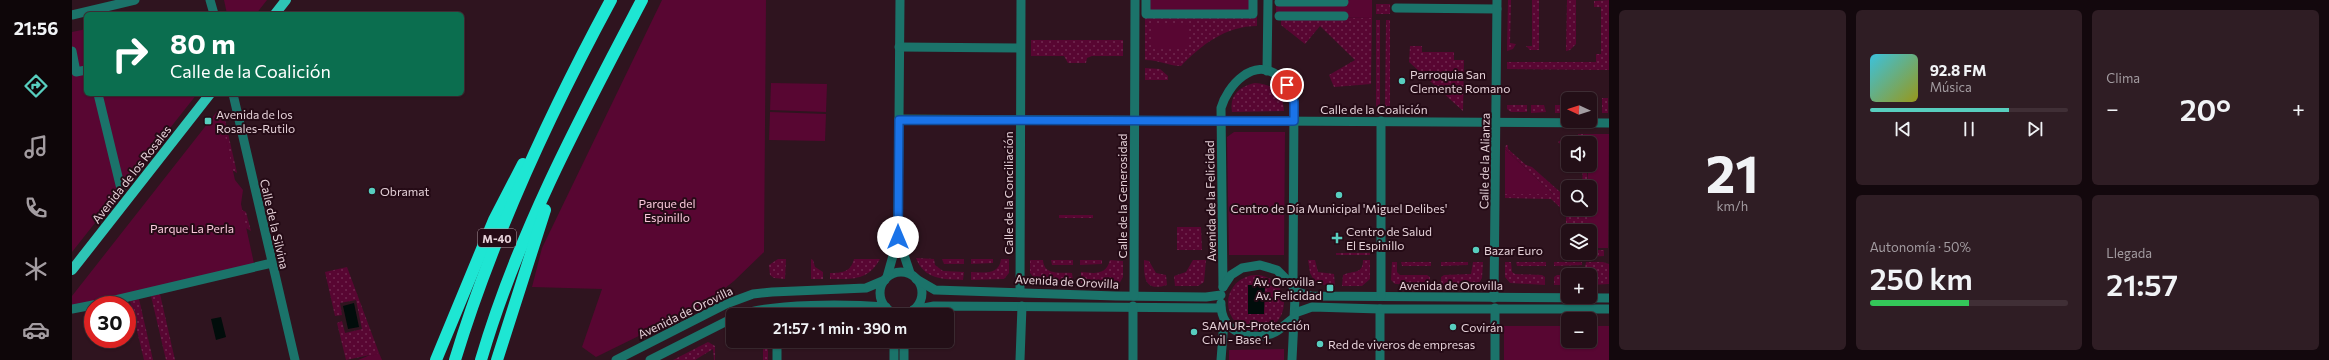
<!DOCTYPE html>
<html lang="es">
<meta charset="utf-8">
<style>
body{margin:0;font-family:Commissioner,sans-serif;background:#2f1d24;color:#f1f3f6;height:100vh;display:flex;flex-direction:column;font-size:15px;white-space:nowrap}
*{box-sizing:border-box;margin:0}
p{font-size:13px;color:#a39ca1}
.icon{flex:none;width:22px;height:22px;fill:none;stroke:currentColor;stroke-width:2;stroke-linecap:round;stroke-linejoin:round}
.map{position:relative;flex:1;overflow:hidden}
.side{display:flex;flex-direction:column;gap:10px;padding:10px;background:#13080d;width:720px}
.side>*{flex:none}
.guide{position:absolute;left:12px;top:12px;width:380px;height:84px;border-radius:6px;box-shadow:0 1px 3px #0004,0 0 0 1px #402f36;background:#0b6e4f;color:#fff;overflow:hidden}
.needle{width:26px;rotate:273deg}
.fabs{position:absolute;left:1489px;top:92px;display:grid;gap:8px}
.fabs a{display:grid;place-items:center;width:36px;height:36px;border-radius:6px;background:#230f17;box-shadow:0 1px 3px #0004,0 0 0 1px #402f36;font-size:20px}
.speed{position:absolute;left:12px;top:296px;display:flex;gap:8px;font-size:20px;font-weight:700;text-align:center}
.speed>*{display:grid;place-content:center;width:52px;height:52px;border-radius:50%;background:#230f17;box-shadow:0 1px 3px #0004,0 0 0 1px #402f36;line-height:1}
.speed .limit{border:6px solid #d22;background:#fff;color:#111}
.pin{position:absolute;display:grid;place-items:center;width:34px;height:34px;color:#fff;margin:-17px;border:2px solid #fff;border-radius:50%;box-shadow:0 1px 4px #0007}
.me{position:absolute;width:44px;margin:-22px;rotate:0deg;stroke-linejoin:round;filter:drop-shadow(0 0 3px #0008)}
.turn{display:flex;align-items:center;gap:14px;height:84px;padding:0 20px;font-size:18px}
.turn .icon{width:52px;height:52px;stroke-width:2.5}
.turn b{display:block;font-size:28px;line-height:34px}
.big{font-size:30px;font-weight:600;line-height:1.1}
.side .tile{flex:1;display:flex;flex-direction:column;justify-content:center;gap:6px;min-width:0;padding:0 14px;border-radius:6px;background:#2f1d24}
.side .dial{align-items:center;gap:0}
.dial b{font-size:52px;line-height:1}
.song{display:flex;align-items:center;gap:12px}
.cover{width:48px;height:48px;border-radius:6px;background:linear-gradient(135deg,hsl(190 70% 55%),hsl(60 70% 35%))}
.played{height:4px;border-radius:2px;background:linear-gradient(90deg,#58cebf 70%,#402f36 70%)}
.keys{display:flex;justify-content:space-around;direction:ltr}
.heat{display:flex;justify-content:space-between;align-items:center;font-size:22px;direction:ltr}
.charge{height:6px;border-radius:3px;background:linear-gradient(90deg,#34c759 50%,#402f36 0)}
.side .tiles{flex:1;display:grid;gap:10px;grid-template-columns:repeat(3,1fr)}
.tile:first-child{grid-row:span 2}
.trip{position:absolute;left:654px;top:308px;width:228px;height:40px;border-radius:6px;background:#230f17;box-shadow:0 1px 3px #0004,0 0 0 1px #402f36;font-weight:600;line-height:40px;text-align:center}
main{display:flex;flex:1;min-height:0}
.menu{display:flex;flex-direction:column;width:72px;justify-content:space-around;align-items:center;background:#0e0609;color:#a39ca1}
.menu .icon{width:28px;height:28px}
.menu .selected{color:#58cebf}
.menu b{font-size:18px;color:#f1f3f6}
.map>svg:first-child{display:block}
.grass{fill:url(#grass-dots)}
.park{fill:#580632}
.water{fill:#010d0b}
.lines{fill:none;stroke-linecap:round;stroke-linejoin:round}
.minor{stroke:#1b736a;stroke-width:9}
.major{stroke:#2ec4b5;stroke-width:10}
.highway{stroke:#1ee6d3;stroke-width:12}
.route-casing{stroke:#114b97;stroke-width:10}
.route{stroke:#1a73e8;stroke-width:7}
.poi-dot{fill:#58cebf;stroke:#250b16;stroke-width:1.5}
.labels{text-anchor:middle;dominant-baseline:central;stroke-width:4;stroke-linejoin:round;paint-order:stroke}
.shield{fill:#250b16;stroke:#ab969e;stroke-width:1}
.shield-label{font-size:11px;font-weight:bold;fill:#e5d1d8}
.poi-label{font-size:12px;fill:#e5d1d8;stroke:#250b16;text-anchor:start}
.street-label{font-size:12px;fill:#e5d1d8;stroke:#250b16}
.park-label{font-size:12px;fill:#fac9db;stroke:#250b16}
</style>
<main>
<nav class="menu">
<b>21:56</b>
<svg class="icon selected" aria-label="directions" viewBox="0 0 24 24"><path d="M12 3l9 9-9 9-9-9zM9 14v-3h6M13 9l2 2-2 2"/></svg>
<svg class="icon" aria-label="music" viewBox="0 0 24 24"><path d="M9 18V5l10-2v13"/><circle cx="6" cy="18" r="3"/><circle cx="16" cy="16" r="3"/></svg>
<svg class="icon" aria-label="phone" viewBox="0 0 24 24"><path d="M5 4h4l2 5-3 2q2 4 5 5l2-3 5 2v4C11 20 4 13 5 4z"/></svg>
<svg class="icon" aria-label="climate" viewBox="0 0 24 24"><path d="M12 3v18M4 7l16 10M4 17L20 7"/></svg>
<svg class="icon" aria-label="car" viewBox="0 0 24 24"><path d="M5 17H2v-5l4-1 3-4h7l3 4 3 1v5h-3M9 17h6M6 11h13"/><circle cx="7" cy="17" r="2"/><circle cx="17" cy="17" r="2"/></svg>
</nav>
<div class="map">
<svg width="1537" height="360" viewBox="0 0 1537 360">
<defs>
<pattern id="grass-dots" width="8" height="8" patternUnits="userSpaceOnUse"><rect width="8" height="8" fill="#580632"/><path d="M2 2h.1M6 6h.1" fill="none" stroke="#70294f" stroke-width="1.8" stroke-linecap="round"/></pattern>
</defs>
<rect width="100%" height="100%" fill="#2f141f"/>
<g class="grass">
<polygon points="1436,0 1439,0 1438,43 1444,44 1441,49 1435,51"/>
<polygon points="1460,0 1467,0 1467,50 1458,50 1454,46 1460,46"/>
<polygon points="1495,0 1504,0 1504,44 1498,50 1494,51"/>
<polygon points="1537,0 1537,70 1435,69 1435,62 1524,62 1524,54 1529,54 1529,7 1522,7 1522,1"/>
<rect x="1304" y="4" width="14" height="10"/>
<path d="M1073,16L1185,17V26C1154,26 1129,45 1109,66C1095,66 1089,60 1073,60Z"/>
<polygon points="1209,18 1300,18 1299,84 1262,87 1257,75 1283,60 1248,26 1233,44 1209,25"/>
<rect x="1304" y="20" width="4" height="91"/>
<polygon points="1314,20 1318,20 1318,111 1313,111"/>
<polygon points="959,40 1051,40 1051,56 1020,56 1015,58 1014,63 996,63 992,56 959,56"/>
<polygon points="1338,46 1350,46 1350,52 1382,52 1382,60 1392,60 1391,111 1337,62"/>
<polygon points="1073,68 1088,69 1096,76 1096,80 1073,80"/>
<path d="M1183,83C1201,84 1211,93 1212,111L1160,112C1157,95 1168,86 1183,83Z"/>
<rect x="1530" y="98" width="6" height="15"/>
<polygon points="1435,105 1455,105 1455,112 1439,112 1435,109"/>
<polygon points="1459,105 1472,105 1474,112 1459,113"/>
<rect x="1483" y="105" width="13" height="8"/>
<polygon points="151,111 165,173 127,150 124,144"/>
<polygon points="1506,134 1511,134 1515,139 1515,143 1506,143"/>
<polygon points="1493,137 1499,138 1499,143 1496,143 1494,149 1486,142"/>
<polygon points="1434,145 1436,145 1436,149 1454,165 1460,167 1496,199 1496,209 1515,209 1515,231 1496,231 1496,233 1494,231 1494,213 1479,199 1433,198 1433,194 1481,194 1433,149"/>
<polygon points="1511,165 1515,165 1515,187 1510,187"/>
<polygon points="170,210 174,212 179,231 161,221 161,216"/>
<rect x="987" y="215" width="34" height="3"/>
<polygon points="1105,227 1129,227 1130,250 1105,250"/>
<polygon points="1518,250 1532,250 1532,256 1518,257"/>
<rect x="1264" y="253" width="34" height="2"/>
<path d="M844,258L862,259L863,265L871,271L892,272L891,280C872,279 852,280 844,258Z"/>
<polygon points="706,259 714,259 713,279 702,278 698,275 697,265"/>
<polygon points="739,259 741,260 743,267 751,272 751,279 739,279"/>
<path d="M782,259H808C796,281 780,279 758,279V273C770,273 779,272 782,259Z"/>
<polygon points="870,259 892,259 892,264 872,264"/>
<polygon points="899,259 921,259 921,263 899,264"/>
<path d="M929,259H937V273L932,279L899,280V272C911,272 927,276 929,259Z"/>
<path d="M958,260H971C972,276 989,272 1000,273L1001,281L999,283L963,279L958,273Z"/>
<polygon points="979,260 1001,260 1001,265 980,265"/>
<polygon points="1008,260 1030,260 1030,264 1008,265"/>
<path d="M1038,260L1051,261V277L1047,284L1041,286L1009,283V272C1022,273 1034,276 1038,260Z"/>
<path d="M1072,260L1077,261L1084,273L1094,275L1095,285C1072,292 1072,278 1072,260Z"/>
<polygon points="1121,260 1134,260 1132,282 1126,286 1103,286 1102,276 1114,272"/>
<polygon points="1236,260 1243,260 1246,272 1262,274 1263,286 1244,284 1238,273"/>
<path d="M1291,260H1298V279L1290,286H1270L1271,275C1281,270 1291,275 1291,260Z"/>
<polygon points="1320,262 1325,262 1325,272 1328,275 1355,275 1358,277 1358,285 1323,284 1319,280"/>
<polygon points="1329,262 1359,262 1359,266 1330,266"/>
<polygon points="1369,262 1396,262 1396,265 1369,266"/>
<polygon points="1401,262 1411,262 1410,278 1406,285 1369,285 1369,277 1372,275 1399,274"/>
<polygon points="1433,262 1439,262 1440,272 1443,274 1470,275 1473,277 1473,285 1438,283 1433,277"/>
<polygon points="1444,262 1474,262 1474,266 1445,266"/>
<polygon points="1482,262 1510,262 1510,265 1482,266"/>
<polygon points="1514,262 1531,262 1537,264 1537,284 1518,285 1518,275 1506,275 1512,274"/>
<polygon points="275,267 307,353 299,357 298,355 274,360 265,323 270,321 273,333 290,329 284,300 268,303 270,315 263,316 253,272"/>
<polygon points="1485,275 1503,275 1496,275 1496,285 1482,285 1482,277"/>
<circle cx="1184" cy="303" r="28"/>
<polygon points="88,294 103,360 94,360 79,296"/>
<polygon points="67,299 81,360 72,360 58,301"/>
<rect x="691" y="341" width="5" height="19"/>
<polygon points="636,342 643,346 643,360 642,360 641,349 623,360 601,360"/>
</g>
<g class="park">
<polygon points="152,0 195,0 184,14 155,14"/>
<polygon points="590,0 694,0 692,252 662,281 634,303 524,357 510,347 530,289 460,287 470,248"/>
<polygon points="1073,0 1185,0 1185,9 1073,16"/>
<polygon points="1204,0 1300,0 1300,18 1204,17"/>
<rect x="1080" y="24" width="35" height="24"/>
<polygon points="14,29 14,94 125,94 0,252 0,32"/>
<polygon points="699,83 755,84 754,112 698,110"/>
<polygon points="147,109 163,180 171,190 169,204 183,268 0,309 0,296"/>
<polygon points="698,112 754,114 753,141 697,140"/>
<polygon points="1162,132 1213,132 1212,255 1157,255 1155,137"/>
<polygon points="1511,134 1537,134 1536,248 1518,248 1518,231 1511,231 1511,226 1515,223 1515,209 1518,209 1518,187 1515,187 1518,143 1515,143 1515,139"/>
<polygon points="1433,149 1481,194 1433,194"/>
<polygon points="1432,326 1496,326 1496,341 1518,341 1518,326 1537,326 1537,360 1432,360"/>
<polygon points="1212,349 1212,360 1157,360 1157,350"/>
<polygon points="307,353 310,360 286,360 298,355 299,356"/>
</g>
<g class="water">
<polygon points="1176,285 1193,285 1192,314 1176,314"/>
<polygon points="282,303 287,327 276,329 271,306"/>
<polygon points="149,317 154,337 144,340 139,319"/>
</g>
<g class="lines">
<g class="minor">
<polyline points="138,0 142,14"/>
<polyline points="828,0 826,237 838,273"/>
<polyline points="1074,0 1074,14 1181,14 1181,0"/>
<polyline points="1207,2 1272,2"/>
<polyline points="1324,8 1425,9"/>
<polyline points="0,15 63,0"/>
<polyline points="1207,16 1272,16"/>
<polyline points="827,47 948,48"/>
<polyline points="0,51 4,72 14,70"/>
<polyline points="1195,71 1196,0"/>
<polyline points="26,94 49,189"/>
<polyline points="161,94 223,360"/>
<polyline points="827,119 1537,123"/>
<circle cx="829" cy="293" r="21"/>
<polyline points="815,277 826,238"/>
<polyline points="844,279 863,290 1044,296 1134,297 1149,295"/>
<path d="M1151,287L1149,108C1155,86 1182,56 1206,76C1215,83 1218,92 1222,102L1221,286"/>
<polyline points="1151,287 1159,275 1170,268 1188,265 1205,270 1221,286 1223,298 1220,360"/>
<polyline points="948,291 949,0"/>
<polyline points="1222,291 1239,296 1537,298"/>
<polyline points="1062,296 1063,0"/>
<polyline points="1309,296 1309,121"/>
<polyline points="1422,298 1425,0"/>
<path d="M1149,303C1148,332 1179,342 1201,333C1209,330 1215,322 1222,318"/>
<polyline points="22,305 200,263"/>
<polyline points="0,309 21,305"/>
<polyline points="1308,309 1308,360"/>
<polyline points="841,310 862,306 1149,308"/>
<polyline points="1223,313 1240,307 1308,309 1537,309"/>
<path d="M667,315C701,303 776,304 814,307"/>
<polyline points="832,341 832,360"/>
<polyline points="544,360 654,304 681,294 700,292 794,288 813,280"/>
<polyline points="578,360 661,318"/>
<polyline points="705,360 705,341"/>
<polyline points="822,360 822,341"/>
<polyline points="948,360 950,306"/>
<polyline points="1061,360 1061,306"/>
<polyline points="1149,360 1152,321"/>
<polyline points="1423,360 1423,308"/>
</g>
<g class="major">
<polyline points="203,14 214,0"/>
<polyline points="0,270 138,94"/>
</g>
<g class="highway">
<polyline points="364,360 422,220 451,164"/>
<path d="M383,360C421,235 477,115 539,0"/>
<path d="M409,360C446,233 509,116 570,0"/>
<polyline points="425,360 473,210"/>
</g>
</g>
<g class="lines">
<defs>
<polyline id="route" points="826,237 827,120 1222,121 1222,102 1215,85"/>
</defs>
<use href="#route" class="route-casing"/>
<use href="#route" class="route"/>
</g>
<g class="poi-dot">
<circle cx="1330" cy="81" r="4"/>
<rect x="132" y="117" width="8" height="8" rx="2"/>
<circle cx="300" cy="191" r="4"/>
<circle cx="1267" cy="195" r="4"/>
<path d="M1263 232h4v4h4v4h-4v4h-4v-4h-4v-4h4z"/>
<circle cx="1404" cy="250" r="4"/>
<rect x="1254" y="284" width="8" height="8" rx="2"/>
<circle cx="1381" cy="327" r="4"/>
<circle cx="1122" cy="332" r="4"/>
<circle cx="1248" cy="344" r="4"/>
</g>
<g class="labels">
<rect class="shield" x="406" y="229" width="38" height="18" rx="3"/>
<g class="shield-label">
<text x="425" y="238">M-40</text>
</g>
<g class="poi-label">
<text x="1338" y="74">Parroquia San<tspan x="1338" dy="14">Clemente Romano</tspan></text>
<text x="144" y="114">Avenida de los<tspan x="144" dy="14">Rosales-Rutilo</tspan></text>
<text x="308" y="191">Obramat</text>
<text x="1267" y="208" text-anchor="middle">Centro de Día Municipal 'Miguel Delibes'</text>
<text x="1274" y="231">Centro de Salud<tspan x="1274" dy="14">El Espinillo</tspan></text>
<text x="1412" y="250">Bazar Euro</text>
<text x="1250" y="281" text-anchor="end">Av. Orovilla -<tspan x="1250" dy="14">Av. Felicidad</tspan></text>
<text x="1130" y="325">SAMUR-Protección<tspan x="1130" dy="14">Civil - Base 1.</tspan></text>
<text x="1389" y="327">Covirán</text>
<text x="1256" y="344">Red de viveros de empresas</text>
</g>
<g class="street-label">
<text x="1302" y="109">Calle de la Coalición</text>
<text transform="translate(1412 161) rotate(-89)">Calle de la Alianza</text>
<text transform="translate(59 174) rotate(-52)">Avenida de los Rosales</text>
<text transform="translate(936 193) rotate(-90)">Calle de la Conciliación</text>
<text transform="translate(1050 196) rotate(-90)">Calle de la Generosidad</text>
<text transform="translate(1138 201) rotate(-91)">Avenida de la Felicidad</text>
<text transform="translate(203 224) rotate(77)">Calle de la Silvina</text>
<text transform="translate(995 281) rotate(3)">Avenida de Orovilla</text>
<text x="1379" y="285">Avenida de Orovilla</text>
<text transform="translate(613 312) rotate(-26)">Avenida de Orovilla</text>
</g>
<g class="park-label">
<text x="595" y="203">Parque del<tspan x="595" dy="14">Espinillo</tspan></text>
<text x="120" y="228">Parque La Perla</text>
</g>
</g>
</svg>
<div class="fabs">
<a><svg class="needle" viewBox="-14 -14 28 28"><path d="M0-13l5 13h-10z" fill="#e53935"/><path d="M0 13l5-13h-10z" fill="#a39ca1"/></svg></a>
<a><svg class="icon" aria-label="sound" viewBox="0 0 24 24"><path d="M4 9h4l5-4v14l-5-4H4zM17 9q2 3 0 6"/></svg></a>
<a><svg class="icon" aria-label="search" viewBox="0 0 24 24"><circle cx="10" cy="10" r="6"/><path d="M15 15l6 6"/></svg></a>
<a><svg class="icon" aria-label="layers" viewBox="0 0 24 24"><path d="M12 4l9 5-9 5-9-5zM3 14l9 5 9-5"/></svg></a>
<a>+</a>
<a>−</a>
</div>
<div class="speed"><div class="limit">30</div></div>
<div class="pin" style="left:1215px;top:85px;background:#d93025"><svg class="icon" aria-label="arrive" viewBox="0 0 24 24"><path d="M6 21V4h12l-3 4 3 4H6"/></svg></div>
<svg class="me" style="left:826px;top:237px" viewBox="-20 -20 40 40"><circle r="19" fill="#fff"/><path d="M0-13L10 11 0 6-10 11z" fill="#1a73e8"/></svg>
<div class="trip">21:57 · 1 min · 390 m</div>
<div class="guide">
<div class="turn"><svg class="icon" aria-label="right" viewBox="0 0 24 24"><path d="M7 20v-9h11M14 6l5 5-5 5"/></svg><div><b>80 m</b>Calle de la Coalición</div></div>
</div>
</div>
<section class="side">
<div class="tiles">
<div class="tile dial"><b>21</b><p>km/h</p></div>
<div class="tile">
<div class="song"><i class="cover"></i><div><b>92.8 FM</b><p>Música</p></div></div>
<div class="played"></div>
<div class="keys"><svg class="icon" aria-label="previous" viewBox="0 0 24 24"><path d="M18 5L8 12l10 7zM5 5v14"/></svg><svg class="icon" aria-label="pause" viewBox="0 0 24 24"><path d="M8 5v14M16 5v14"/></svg><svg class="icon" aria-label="next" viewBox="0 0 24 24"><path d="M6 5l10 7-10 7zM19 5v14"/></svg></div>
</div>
<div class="tile"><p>Clima</p>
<div class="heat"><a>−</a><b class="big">20°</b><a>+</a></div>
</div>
<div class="tile"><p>Autonomía · 50%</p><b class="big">250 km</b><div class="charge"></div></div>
<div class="tile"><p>Llegada</p><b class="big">21:57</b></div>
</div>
</section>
</main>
